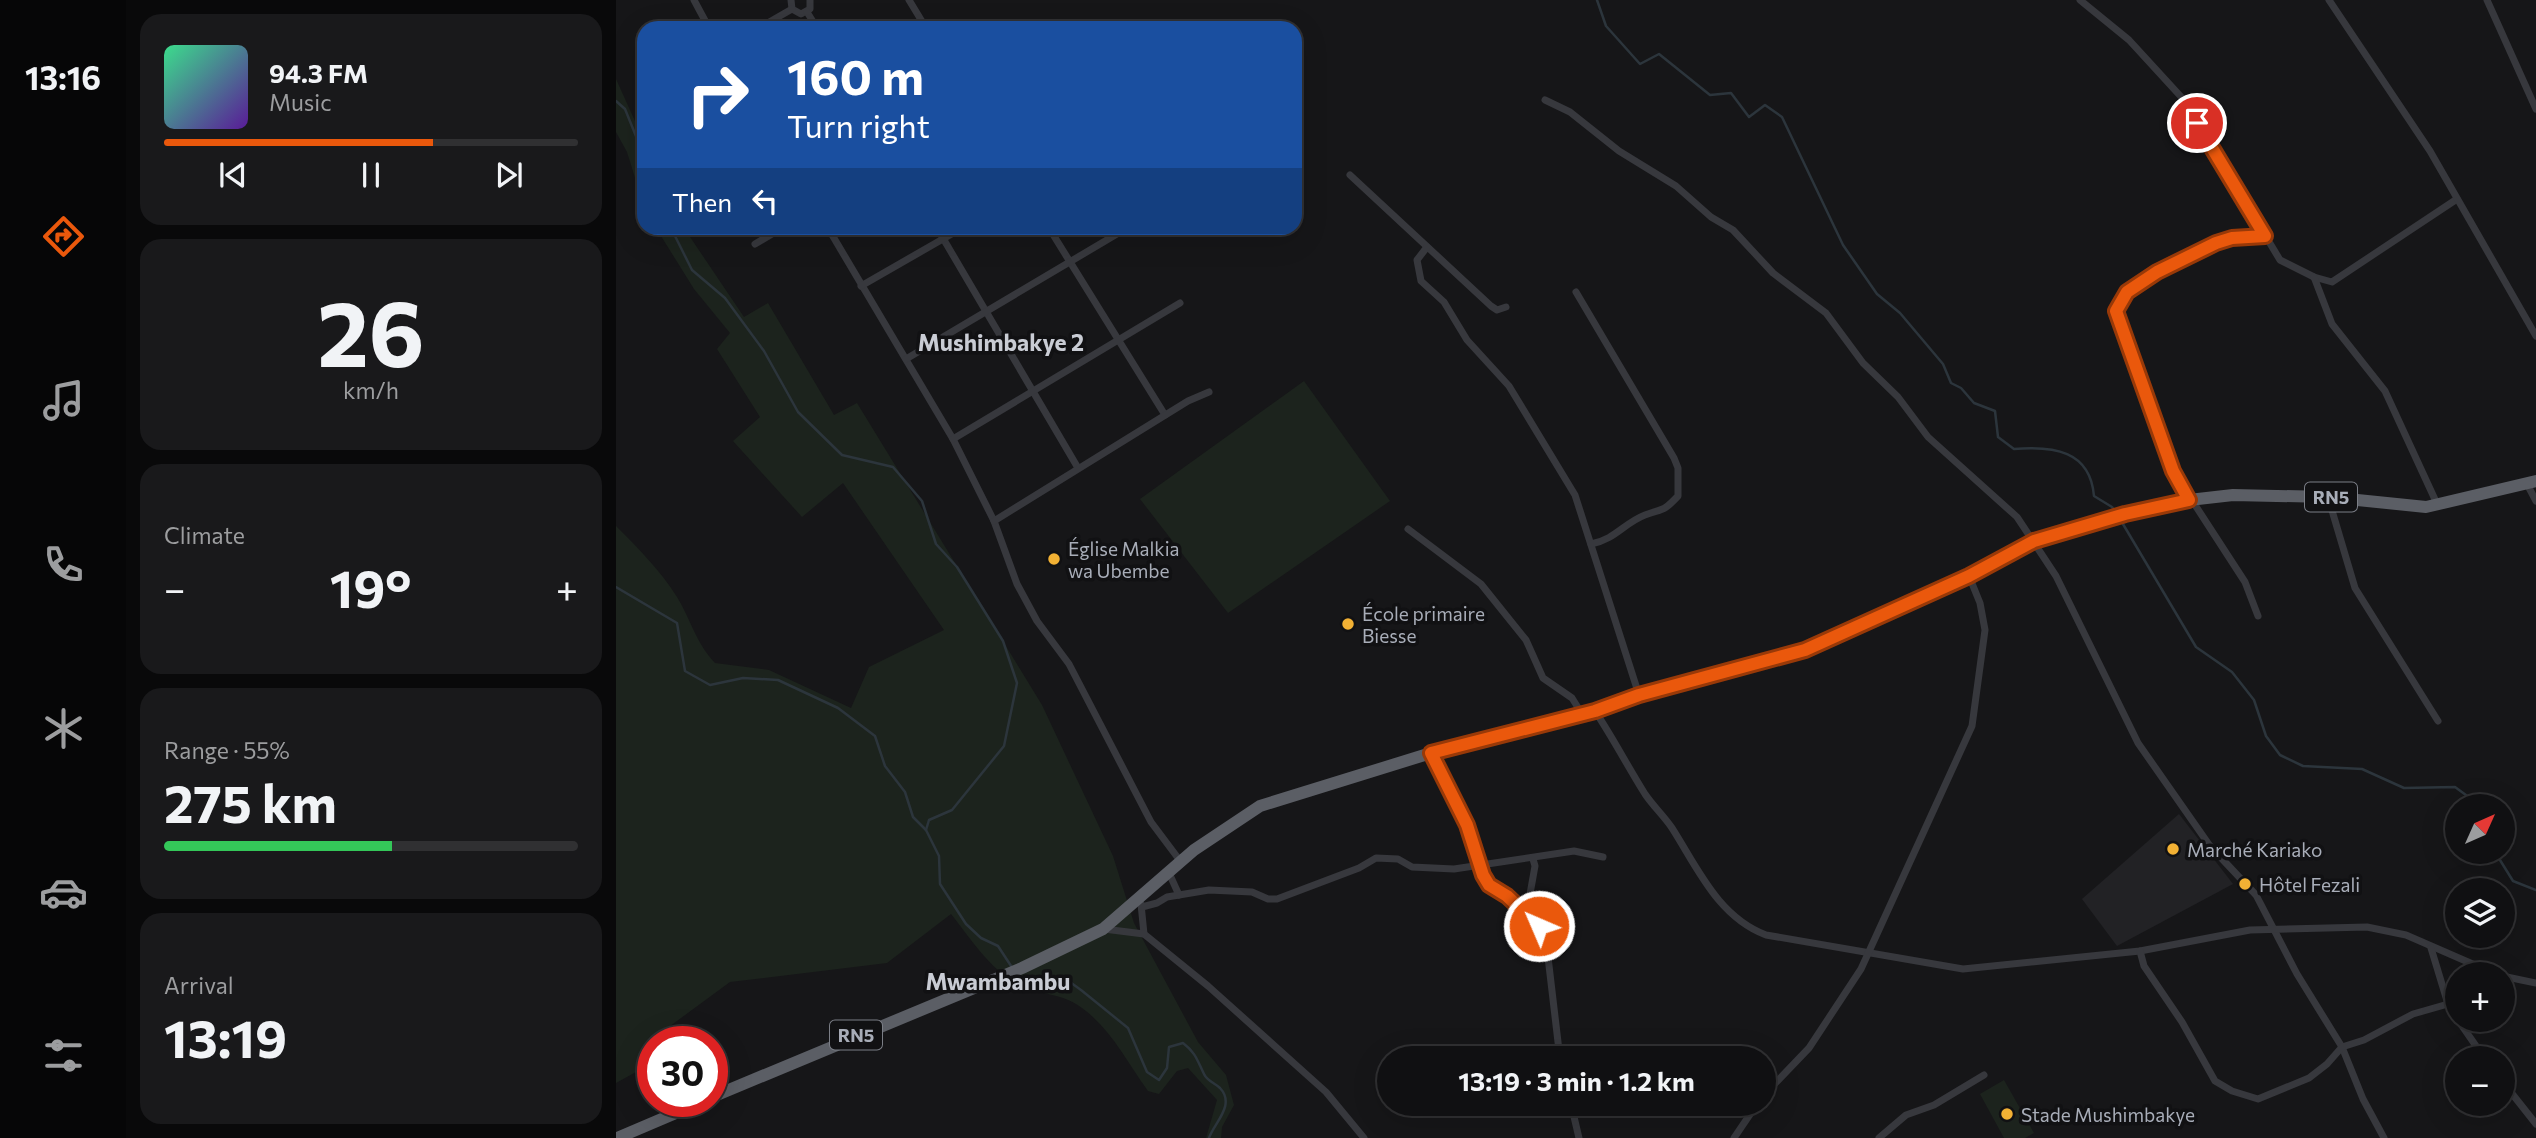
<!DOCTYPE html>
<meta charset="utf-8">
<style>
body{margin:0;font-family:Commissioner,sans-serif;background:#19191b;color:#f1f3f6;height:100vh;display:flex;flex-direction:column;font-size:26px;white-space:nowrap}
*{box-sizing:border-box;margin:0}
p{font-size:23px;color:#9c9d9f}
.icon{flex:none;width:38px;height:38px;fill:none;stroke:currentColor;stroke-width:2;stroke-linecap:round;stroke-linejoin:round}
.map{position:relative;flex:1;overflow:hidden}
.drawer{display:flex;flex-direction:column;gap:14px;padding:14px;background:#09090a;width:490px}
.drawer>*{flex:none}
.hud{position:absolute;left:21px;top:21px;width:665px;height:214px;border-radius:21px;box-shadow:0 7px 28px #0002,0 0 0 2px #303032;background:#1a4fa0;color:#fff;overflow:hidden}
.needle{width:46px;rotate:45deg}
.fabs{position:absolute;left:1829px;top:794px;display:grid;gap:14px}
.fabs a{display:grid;place-items:center;width:70px;height:70px;border-radius:50%;background:#101012;box-shadow:0 7px 28px #0002,0 0 0 2px #303032;font-size:35px}
.speed{position:absolute;left:21px;top:1026px;display:flex;gap:14px;font-size:35px;font-weight:700;text-align:center}
.speed>*{display:grid;place-content:center;width:91px;height:91px;border-radius:50%;background:#101012;box-shadow:0 7px 28px #0002,0 0 0 2px #303032;line-height:1}
.speed .limit{border:10px solid #d22;background:#fff;color:#111}
.pin{position:absolute;display:grid;place-items:center;width:60px;height:60px;color:#fff;margin:-30px;border:4px solid #fff;border-radius:50%;box-shadow:0 2px 7px #0007}
.me{position:absolute;width:77px;margin:-38px;rotate:315deg;stroke-linejoin:round;filter:drop-shadow(0 0 5px #0008)}
.turn{display:flex;align-items:center;gap:24px;height:147px;padding:0 35px;font-size:32px}
.turn .icon{width:91px;height:91px;stroke-width:2.5}
.turn b{display:block;font-size:49px;line-height:60px}
.then{display:flex;align-items:center;height:66px;padding:0 35px;background:#0003;gap:14px;font-size:26px}
.big{font-size:52px;font-weight:700;line-height:1.1}
.drawer .card{flex:1;display:flex;flex-direction:column;justify-content:center;gap:10px;min-width:0;padding:0 24px;border-radius:21px;background:#19191b}
.drawer .dial{align-items:center;gap:0}
.dial b{font-size:91px;line-height:1}
.song{display:flex;align-items:center;gap:21px}
.cover{width:84px;height:84px;border-radius:10px;background:linear-gradient(135deg,hsl(150 70% 55%),hsl(270 70% 35%))}
.played{height:7px;border-radius:4px;background:linear-gradient(90deg,#ea580c 65%,#303032 65%)}
.keys{display:flex;justify-content:space-around;direction:ltr}
.heat{display:flex;justify-content:space-between;align-items:center;font-size:38px;direction:ltr}
.charge{height:10px;border-radius:5px;background:linear-gradient(90deg,#34c759 55%,#303032 0)}
.trip{position:absolute;left:761px;top:1046px;width:399px;height:70px;border-radius:35px;background:#101012;box-shadow:0 7px 28px #0002,0 0 0 2px #303032;font-weight:700;line-height:70px;text-align:center}
main{display:flex;flex:1;min-height:0}
.tab-bar{display:flex;flex-direction:column;width:126px;justify-content:space-around;align-items:center;background:#060607;color:#9c9d9f}
.tab-bar .icon{width:49px;height:49px}
.tab-bar .on{color:#ea580c}
.tab-bar b{font-size:32px;color:#f1f3f6}
.map>svg:first-child{display:block}
.built{fill:#222225}
.green{fill:#1c231d}
.lines{fill:none;stroke-linecap:round;stroke-linejoin:round}
.stream{stroke:#2c353c;stroke-width:2.5}
.minor{stroke:#37383d;stroke-width:7}
.trunk{stroke:#5b5e65;stroke-width:12}
.route-casing{stroke:#983908;stroke-width:18}
.route{stroke:#ea580c;stroke-width:12}
.poi-dot{fill:#f2b134;stroke:#111113;stroke-width:2.5}
.labels{text-anchor:middle;dominant-baseline:central;stroke-width:7;stroke-linejoin:round;paint-order:stroke}
.shield{fill:#111113;stroke:#7b7e86;stroke-width:2}
.shield-label{font-size:18px;font-weight:bold;fill:#a8adb8}
.poi-label{font-size:19px;fill:#a8adb8;stroke:#111113;text-anchor:start}
.quarter-label{font-size:23px;font-weight:bold;fill:#c9ccd4;stroke:#111113}
</style>
<main>
<nav class="tab-bar">
<b>13:16</b>
<svg class="icon on" aria-label="directions" viewBox="0 0 24 24"><path d="M12 3l9 9-9 9-9-9zM9 14v-3h6M13 9l2 2-2 2"/></svg>
<svg class="icon" aria-label="music" viewBox="0 0 24 24"><path d="M9 18V5l10-2v13"/><circle cx="6" cy="18" r="3"/><circle cx="16" cy="16" r="3"/></svg>
<svg class="icon" aria-label="phone" viewBox="0 0 24 24"><path d="M5 4h4l2 5-3 2q2 4 5 5l2-3 5 2v4C11 20 4 13 5 4z"/></svg>
<svg class="icon" aria-label="climate" viewBox="0 0 24 24"><path d="M12 3v18M4 7l16 10M4 17L20 7"/></svg>
<svg class="icon" aria-label="car" viewBox="0 0 24 24"><path d="M5 17H2v-5l4-1 3-4h7l3 4 3 1v5h-3M9 17h6M6 11h13"/><circle cx="7" cy="17" r="2"/><circle cx="17" cy="17" r="2"/></svg>
<svg class="icon" aria-label="filters" viewBox="0 0 24 24"><path d="M4 7h16M4 17h16"/><circle cx="9" cy="7" r="2"/><circle cx="15" cy="17" r="2"/></svg>
</nav>
<section class="drawer">
<div class="card">
<div class="song"><i class="cover"></i><div><b>94.3 FM</b><p>Music</p></div></div>
<div class="played"></div>
<div class="keys"><svg class="icon" aria-label="previous" viewBox="0 0 24 24"><path d="M18 5L8 12l10 7zM5 5v14"/></svg><svg class="icon" aria-label="pause" viewBox="0 0 24 24"><path d="M8 5v14M16 5v14"/></svg><svg class="icon" aria-label="next" viewBox="0 0 24 24"><path d="M6 5l10 7-10 7zM19 5v14"/></svg></div>
</div>
<div class="card dial"><b>26</b><p>km/h</p></div>
<div class="card"><p>Climate</p>
<div class="heat"><a>−</a><b class="big">19°</b><a>+</a></div>
</div>
<div class="card"><p>Range · 55%</p><b class="big">275 km</b><div class="charge"></div></div>
<div class="card"><p>Arrival</p><b class="big">13:19</b></div>
</section>
<div class="map">
<svg width="1920" height="1138" viewBox="0 0 1920 1138">
<rect width="100%" height="100%" fill="#161618"/>
<polygon class="built" points="1563,814 1617,884 1501,946 1466,899"/>
<g class="green">
<polygon points="0,79 28,141 28,207 11,152 0,132"/>
<path d="M40,228H68L128,317L152,303L218,415L241,403L426,705L497,856L518,923L582,1042L610,1075L618,1105L606,1127L605,1138H590L601,1100L572,1068L561,1071L543,1094L532,1091C510,1061 496,1030 466,1008C445,992 421,995 401,984C374,969 354,938 335,914L271,963L114,982L31,1043L20,1072L0,1083V526C22,548 44,570 61,597C75,620 80,643 99,663L153,670L235,708L253,667L328,630L227,483L186,517L117,441L144,417L101,349L114,333L78,289Z"/>
<polygon points="688,381 774,501 612,613 524,499"/>
<polygon points="1388,1080 1418,1133 1409,1138 1388,1138 1364,1094"/>
</g>
<g class="lines">
<g class="stream">
<path d="M981,0L990,26L1024,64L1043,54L1094,95L1115,93L1133,117L1149,105L1166,117L1227,245L1261,294L1284,313L1327,364L1335,383L1345,388L1358,403L1379,411L1382,437L1398,449C1437,446 1474,450 1478,496L1496,507L1501,514"/>
<polyline points="0,101 9,109 28,156"/>
<polyline points="55,228 76,270 109,298 148,351 182,412 226,455 277,467 306,501 320,544 341,567 387,641 401,683 388,746 336,810 313,820 310,830"/>
<polyline points="1504,519 1580,647 1616,672 1638,700 1650,736 1664,755 1687,766 1746,769 1788,788 1839,787 1854,798 1857,807"/>
<polyline points="0,587 61,623 69,671 94,685 127,678 162,680 222,708 259,736 269,766 289,792 297,817 310,830 323,856 324,884 350,924 365,938 382,946 397,969"/>
<polyline points="1879,852 1897,881 1920,890"/>
<path d="M400,974L408,979L447,977L465,990L512,1028L531,1072L543,1080L551,1068L553,1047L567,1043C580,1053 581,1060 588,1074C591,1081 599,1083 604,1088C620,1105 598,1123 593,1138"/>
</g>
<g class="minor">
<polyline points="78,0 93,28"/>
<polyline points="175,0 176,9 185,14 194,9 194,0"/>
<polyline points="293,0 310,28"/>
<polyline points="1464,0 1513,40 1568,100 1664,260 1698,277 1716,282 1841,199"/>
<polyline points="1713,0 1814,151 1920,336"/>
<polyline points="1871,0 1920,109"/>
<polyline points="191,12 201,28"/>
<polyline points="143,28 176,9"/>
<polyline points="929,100 954,112 1003,151 1060,186 1095,217 1117,230 1157,273 1210,313 1247,363 1282,397 1312,437 1401,517 1440,576 1522,743 1594,846 1640,895 1681,974 1726,1047 1747,1099 1768,1138"/>
<polyline points="734,175 875,306 881,310 890,307"/>
<polyline points="212,228 337,439 378,521 401,584 421,621 453,664 535,822 565,862"/>
<polyline points="321,228 462,468"/>
<polyline points="433,228 549,415"/>
<polyline points="139,244 166,228"/>
<polyline points="811,247 801,260 805,281 828,302 851,340 893,386 959,495 1023,695"/>
<polyline points="1698,277 1716,324 1769,391 1822,506"/>
<polyline points="245,286 346,228"/>
<path d="M960,292L1058,458L1062,468V496C1047,512 1048,508 1029,515C1008,523 1000,539 975,544"/>
<polyline points="290,359 511,228"/>
<polyline points="337,439 564,303"/>
<polyline points="1911,484 1920,501"/>
<polyline points="1712,497 1739,588 1822,721"/>
<polyline points="378,521 572,401 593,392"/>
<polyline points="792,529 865,584 910,640 927,678 956,698 966,714"/>
<path d="M1642,616L1629,582L1557,471L1500,311C1507,285 1591,241 1617,238C1627,237 1638,236 1649,236"/>
<path d="M979,711C997,738 1012,767 1029,794C1037,806 1048,816 1056,828C1081,867 1102,917 1150,935L1347,969L1524,951L1634,930L1751,927L1790,935L1882,975"/>
<polyline points="815,753 851,826 873,885 901,904 923,926"/>
<polyline points="917,859 919,866 914,894 930,940 944,1059"/>
<polyline points="553,873 563,895"/>
<polyline points="525,904 528,934 592,986 710,1092 748,1138"/>
<polyline points="526,907 541,903 551,897 593,890 636,892 652,899 661,899 743,868 760,858 782,859 796,867 838,869 958,851 987,857"/>
<polyline points="488,929 528,934"/>
<polyline points="1815,948 1832,1004 1841,1019"/>
<polyline points="1524,951 1528,966 1566,1022 1599,1081 1616,1091 1642,1099 1693,1078 1711,1064 1726,1047 1748,1040 1797,1014 1832,1004"/>
<polyline points="1886,976 1920,983"/>
<polyline points="1842,1020 1869,1059"/>
<polyline points="1886,1081 1920,1124"/>
<polyline points="1148,1095 1193,1048 1245,969 1356,726 1369,630 1364,603 1353,576"/>
<polyline points="955,1104 963,1138"/>
<polyline points="1118,1138 1141,1104"/>
<polyline points="1263,1138 1290,1115 1318,1105 1368,1075"/>
</g>
<g class="trunk">
<polyline points="96,1097 406,968 487,929 578,850 644,806 815,753 979,711 1023,695 1189,650 1436,535 1543,505 1573,500 1617,495 1712,497 1810,507 1920,481"/>
<polyline points="1,1138 88,1101"/>
</g>
</g>
<g class="lines">
<defs>
<polyline id="route" points="923,926 891,896 873,885 867,875 851,825 815,753 979,711 1023,695 1189,650 1353,576 1418,541 1509,514 1573,500 1557,471 1500,311 1511,292 1541,272 1600,243 1616,238 1649,236 1581,123"/>
</defs>
<use href="#route" class="route-casing"/>
<use href="#route" class="route"/>
</g>
<g class="poi-dot">
<circle cx="438" cy="559" r="7"/>
<circle cx="732" cy="624" r="7"/>
<circle cx="1557" cy="849" r="7"/>
<circle cx="1629" cy="884" r="7"/>
<circle cx="1391" cy="1114" r="7"/>
</g>
<g class="labels">
<g class="shield">
<rect x="1689" y="482.5" width="52" height="29" rx="5"/>
<rect x="214" y="1020.5" width="52" height="29" rx="5"/>
</g>
<g class="shield-label">
<text x="1715" y="497">RN5</text>
<text x="240" y="1035">RN5</text>
</g>
<g class="poi-label">
<text x="452" y="548">Église Malkia<tspan x="452" dy="22">wa Ubembe</tspan></text>
<text x="746" y="613">École primaire<tspan x="746" dy="22">Biesse</tspan></text>
<text x="1571" y="849">Marché Kariako</text>
<text x="1643" y="884">Hôtel Fezali</text>
<text x="1405" y="1114">Stade Mushimbakye</text>
</g>
<g class="quarter-label">
<text x="385" y="342">Mushimbakye 2</text>
<text x="382" y="981">Mwambambu</text>
</g>
</g>
</svg>
<div class="fabs">
<a><svg class="needle" viewBox="-14 -14 28 28"><path d="M0-13l5 13h-10z" fill="#e53935"/><path d="M0 13l5-13h-10z" fill="#9c9d9f"/></svg></a>
<a><svg class="icon" aria-label="layers" viewBox="0 0 24 24"><path d="M12 4l9 5-9 5-9-5zM3 14l9 5 9-5"/></svg></a>
<a>+</a>
<a>−</a>
</div>
<div class="speed"><div class="limit">30</div></div>
<div class="pin" style="left:1581px;top:123px;background:#d93025"><svg class="icon" aria-label="arrive" viewBox="0 0 24 24"><path d="M6 21V4h12l-3 4 3 4H6"/></svg></div>
<svg class="me" style="left:923px;top:926px" viewBox="-20 -20 40 40"><circle r="17" fill="#ea580c" stroke="#fff" stroke-width="3"/><path d="M0-11L8 9 0 5-8 9z" fill="#fff"/></svg>
<div class="trip">13:19 · 3 min · 1.2 km</div>
<div class="hud">
<div class="turn"><svg class="icon" aria-label="right" viewBox="0 0 24 24"><path d="M7 20v-9h11M14 6l5 5-5 5"/></svg><div><b>160 m</b>Turn right</div></div>
<div class="then">Then<svg class="icon" aria-label="left" viewBox="0 0 24 24"><path d="M17 20v-9H6M10 6l-5 5 5 5"/></svg></div>
</div>
</div>
</main>
